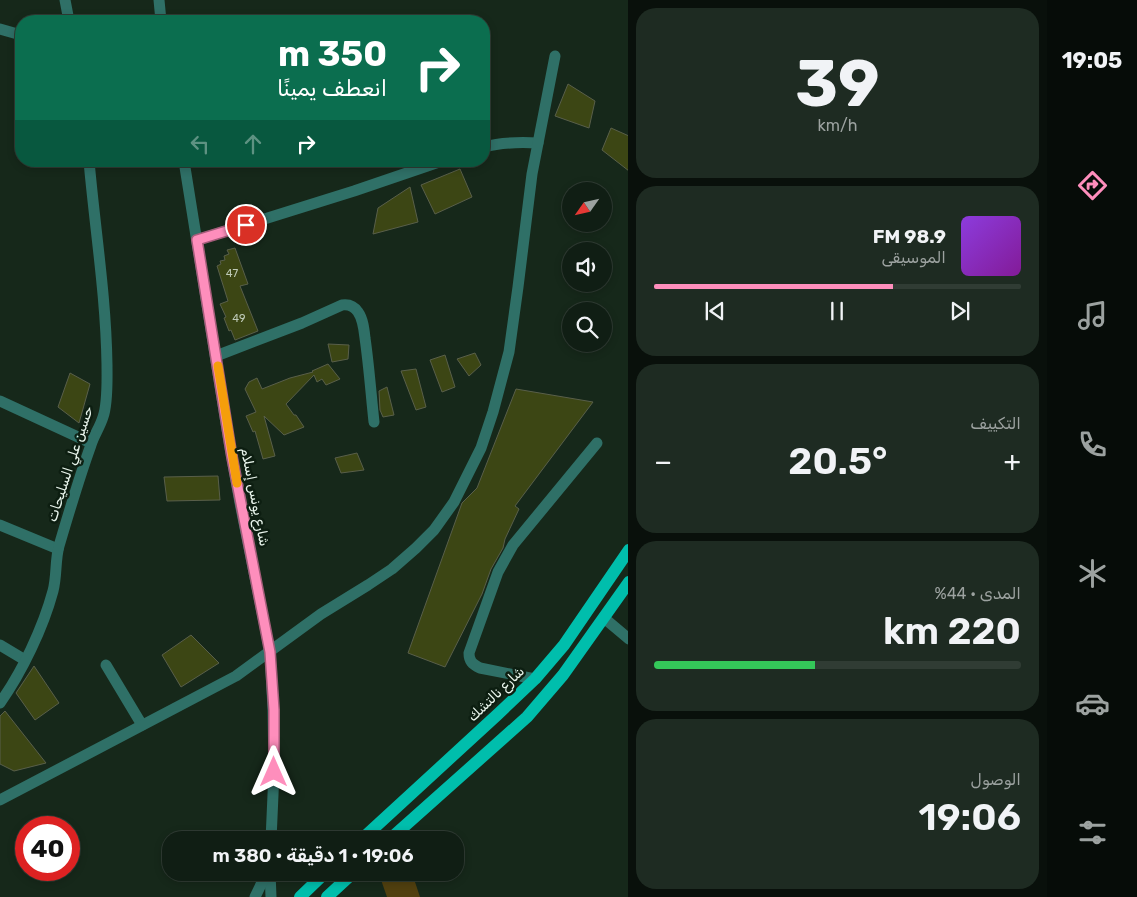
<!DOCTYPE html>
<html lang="ar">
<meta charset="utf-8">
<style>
body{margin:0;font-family:Rubik,Vazirmatn,sans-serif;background:#1e2b22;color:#f1f3f6;direction:rtl;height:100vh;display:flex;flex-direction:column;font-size:19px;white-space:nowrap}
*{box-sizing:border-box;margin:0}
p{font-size:16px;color:#9ca2a0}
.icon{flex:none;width:28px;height:28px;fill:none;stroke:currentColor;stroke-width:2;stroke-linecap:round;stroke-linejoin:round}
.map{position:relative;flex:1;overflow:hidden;direction:ltr}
.panel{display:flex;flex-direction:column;gap:8px;padding:8px;background:#09100b;width:419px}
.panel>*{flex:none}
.banner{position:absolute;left:15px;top:15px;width:475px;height:152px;border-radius:20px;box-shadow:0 2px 8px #0003,0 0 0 1px #303c34;direction:rtl;background:#0b6e4f;color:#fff;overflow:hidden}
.needle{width:32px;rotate:236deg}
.buttons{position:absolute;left:562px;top:182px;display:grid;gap:10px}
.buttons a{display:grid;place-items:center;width:50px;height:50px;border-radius:50%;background:#101e14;box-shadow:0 2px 8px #0003,0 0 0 1px #303c34;font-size:25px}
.speed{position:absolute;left:15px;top:816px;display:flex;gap:10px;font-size:25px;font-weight:700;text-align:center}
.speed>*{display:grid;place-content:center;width:65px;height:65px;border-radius:50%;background:#101e14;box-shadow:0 2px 8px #0003,0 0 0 1px #303c34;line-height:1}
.speed .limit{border:8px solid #d22;background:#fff;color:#111}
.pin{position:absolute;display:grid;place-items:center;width:42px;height:42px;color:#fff;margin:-21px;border:2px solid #fff;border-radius:50%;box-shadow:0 1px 5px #0007}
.me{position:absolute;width:55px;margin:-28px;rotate:0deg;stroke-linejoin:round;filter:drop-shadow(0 0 4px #0008)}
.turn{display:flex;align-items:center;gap:18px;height:105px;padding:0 20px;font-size:22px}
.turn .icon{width:65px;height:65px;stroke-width:2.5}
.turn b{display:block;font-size:35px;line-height:42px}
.lanes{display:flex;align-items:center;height:48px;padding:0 20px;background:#0003;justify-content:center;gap:25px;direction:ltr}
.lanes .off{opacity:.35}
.big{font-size:38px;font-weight:600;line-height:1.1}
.panel .card{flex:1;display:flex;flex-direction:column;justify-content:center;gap:8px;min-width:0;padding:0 18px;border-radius:20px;background:#1e2b22}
.panel .dial{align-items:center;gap:0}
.dial b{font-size:65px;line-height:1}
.song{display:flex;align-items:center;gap:15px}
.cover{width:60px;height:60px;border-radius:8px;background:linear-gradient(135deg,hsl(270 70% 55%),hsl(290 70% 35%))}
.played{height:5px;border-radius:2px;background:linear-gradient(90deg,#fe8ebc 65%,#303c34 65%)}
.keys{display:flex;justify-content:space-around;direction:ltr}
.heat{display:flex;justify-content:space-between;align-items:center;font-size:28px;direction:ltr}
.charge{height:8px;border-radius:4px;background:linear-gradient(90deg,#34c759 44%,#303c34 0)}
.trip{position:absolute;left:162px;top:831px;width:302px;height:50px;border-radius:20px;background:#101e14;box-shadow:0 2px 8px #0003,0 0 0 1px #303c34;font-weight:600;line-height:50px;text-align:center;direction:rtl}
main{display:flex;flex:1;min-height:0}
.dock{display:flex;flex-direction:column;width:90px;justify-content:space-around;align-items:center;background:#060c08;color:#9ca2a0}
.dock .icon{width:35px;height:35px}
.dock .on{color:#fe8ebc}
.dock b{font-size:22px;color:#f1f3f6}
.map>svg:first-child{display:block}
.green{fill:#51400f}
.building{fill:#3c4614;stroke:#595f4a}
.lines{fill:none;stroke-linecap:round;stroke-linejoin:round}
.minor{stroke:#2f7067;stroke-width:11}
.major{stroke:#00beac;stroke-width:12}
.route-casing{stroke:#a55c7a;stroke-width:12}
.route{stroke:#fe8ebc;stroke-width:9}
.slow{stroke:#f59e0b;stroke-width:9}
.labels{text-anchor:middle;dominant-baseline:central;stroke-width:5;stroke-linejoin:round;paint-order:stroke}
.number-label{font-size:11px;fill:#bec9b6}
.street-label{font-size:14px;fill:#e9f5ec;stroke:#0d1e11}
</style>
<main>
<nav class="dock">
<b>19:05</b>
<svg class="icon on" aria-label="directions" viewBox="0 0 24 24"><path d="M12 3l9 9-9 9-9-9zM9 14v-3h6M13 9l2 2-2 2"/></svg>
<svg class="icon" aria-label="music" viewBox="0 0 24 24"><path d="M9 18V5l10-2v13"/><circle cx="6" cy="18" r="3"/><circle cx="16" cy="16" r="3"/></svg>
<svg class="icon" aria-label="phone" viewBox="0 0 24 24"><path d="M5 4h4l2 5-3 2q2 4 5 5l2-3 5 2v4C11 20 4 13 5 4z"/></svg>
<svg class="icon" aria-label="climate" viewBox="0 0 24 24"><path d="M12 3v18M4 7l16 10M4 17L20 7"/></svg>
<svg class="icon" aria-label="car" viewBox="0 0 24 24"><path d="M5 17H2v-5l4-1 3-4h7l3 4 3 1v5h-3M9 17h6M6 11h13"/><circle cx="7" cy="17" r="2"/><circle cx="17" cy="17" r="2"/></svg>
<svg class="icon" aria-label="filters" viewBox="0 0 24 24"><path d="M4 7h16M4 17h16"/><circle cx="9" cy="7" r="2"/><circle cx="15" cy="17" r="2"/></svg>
</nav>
<section class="panel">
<div class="card dial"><b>39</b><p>km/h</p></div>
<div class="card">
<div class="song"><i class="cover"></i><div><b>98.9 FM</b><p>الموسيقى</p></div></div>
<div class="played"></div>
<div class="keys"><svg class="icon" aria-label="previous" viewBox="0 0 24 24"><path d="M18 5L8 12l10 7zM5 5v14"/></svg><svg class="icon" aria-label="pause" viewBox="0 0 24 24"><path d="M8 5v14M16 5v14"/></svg><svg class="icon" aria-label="next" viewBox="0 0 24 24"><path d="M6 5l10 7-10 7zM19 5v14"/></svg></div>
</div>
<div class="card"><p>التكييف</p>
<div class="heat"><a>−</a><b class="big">20.5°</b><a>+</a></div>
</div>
<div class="card"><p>المدى · 44%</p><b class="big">220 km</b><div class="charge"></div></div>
<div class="card"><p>الوصول</p><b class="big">19:06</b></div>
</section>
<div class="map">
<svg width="629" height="897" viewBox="0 0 629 897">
<rect width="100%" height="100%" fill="#16281a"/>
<polygon class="green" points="385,873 412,873 420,897 387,897 379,874"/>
<g class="building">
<polygon points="568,84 595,101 589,128 555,116"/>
<polygon points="611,128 629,136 629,171 602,150"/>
<polygon points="460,169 472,197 435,214 421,185"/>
<polygon points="410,187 418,222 373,234 378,208"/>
<polygon points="235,248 248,284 240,286 258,331 235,340 231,330 229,331 224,318 226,317 220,304 228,301 217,266 221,264 220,261 225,260 224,256 229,254 227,250"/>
<polygon points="328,344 349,345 348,359 332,362"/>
<polygon points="475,353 481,365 469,376 457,359"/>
<polygon points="445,355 455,387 442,392 430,360"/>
<polygon points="328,364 340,379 326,385 322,379 317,382 314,375 286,404 294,415 296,415 304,427 284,435 264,416 275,456 263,459 255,431 253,432 246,416 256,412 245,389 249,382 257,378 262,389 290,378 313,372 312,371"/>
<polygon points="416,369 426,407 416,410 401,371"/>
<polygon points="70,373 90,384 79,423 58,407"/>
<polygon points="387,387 394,415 383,417 380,410 379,391"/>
<polygon points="516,389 593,402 515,506 519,509 505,539 503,548 491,569 482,594 445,667 408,653 462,503 477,488"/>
<polygon points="357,453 364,470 341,473 335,458"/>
<polygon points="218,476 220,500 167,501 164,477"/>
<polygon points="191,635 219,663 181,687 162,655"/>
<polygon points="34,666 59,703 35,720 16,693"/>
<polygon points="5,711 46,763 14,771 0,764 0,716"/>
</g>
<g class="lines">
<g class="minor">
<polyline points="65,0 69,21"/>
<polyline points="159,0 161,21"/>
<polyline points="0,29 21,35"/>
<path d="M484,147C502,142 519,142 538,143"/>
<polyline points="184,161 229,442 240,503 270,652 273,710 274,772 271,840"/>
<polyline points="197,240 354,191 442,161"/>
<path d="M216,356L302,323L342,305C349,304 354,306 358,312C363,319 364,329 365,338C369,366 371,394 374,422"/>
<polyline points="0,401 91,443"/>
<polyline points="0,525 58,549"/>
<polyline points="604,618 629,639"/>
<polyline points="0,645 25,660"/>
<polyline points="106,665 142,725"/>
<path d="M535,679L480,668C472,664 469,661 469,653L498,572L513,545L597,443"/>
<path d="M0,703C22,672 43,628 53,591C57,576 55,560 59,546C69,512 79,478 91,445C94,435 100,427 103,417C108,403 107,379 107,365C106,296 95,229 89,161"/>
<polyline points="0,800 236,676 321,614 368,585 392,569 416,548 434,530 454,502 481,448 493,412 509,352 518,287 532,174 555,56"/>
<polyline points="270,872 271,897"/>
<polyline points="255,897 267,872"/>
</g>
<g class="major">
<polyline points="361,840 497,715 535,679 564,645 629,550"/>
<polyline points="389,840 527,717 563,675 629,582"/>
<polyline points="300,897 326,872"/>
<polyline points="327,897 354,872"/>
</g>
</g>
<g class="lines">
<defs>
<polyline id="route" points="246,225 197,240 232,457 270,652 274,710 274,772"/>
</defs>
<use href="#route" class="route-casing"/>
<use href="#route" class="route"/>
<polyline class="slow" points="218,366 237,483"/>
</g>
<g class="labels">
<g class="number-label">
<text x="232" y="273">47</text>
<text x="239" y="318">49</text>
</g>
<g class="street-label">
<text transform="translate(70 464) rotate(-72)">حسين علي السليحات</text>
<text transform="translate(255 497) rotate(79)">شارع يونس إسلام</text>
<text transform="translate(496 694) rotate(-44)">شارع نالتشك</text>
</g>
</g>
</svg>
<div class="buttons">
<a><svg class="needle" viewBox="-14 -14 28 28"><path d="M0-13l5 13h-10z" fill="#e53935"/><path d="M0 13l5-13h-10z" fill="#9ca2a0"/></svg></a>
<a><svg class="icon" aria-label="sound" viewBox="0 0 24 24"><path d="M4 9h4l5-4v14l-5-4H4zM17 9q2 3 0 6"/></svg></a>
<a><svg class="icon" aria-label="search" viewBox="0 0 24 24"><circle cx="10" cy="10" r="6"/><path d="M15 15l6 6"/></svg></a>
</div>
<div class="speed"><div class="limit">40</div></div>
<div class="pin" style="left:246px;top:225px;background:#d93025"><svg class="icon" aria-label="arrive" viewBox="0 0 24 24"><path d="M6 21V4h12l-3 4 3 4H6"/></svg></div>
<svg class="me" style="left:274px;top:772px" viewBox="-20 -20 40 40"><path d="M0-17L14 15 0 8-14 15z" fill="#fe8ebc" stroke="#fff" stroke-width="4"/></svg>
<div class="trip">19:06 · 1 دقيقة · 380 m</div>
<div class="banner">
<div class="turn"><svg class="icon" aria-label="right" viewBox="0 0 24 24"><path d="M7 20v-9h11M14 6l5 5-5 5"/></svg><div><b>350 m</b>انعطف يمينًا</div></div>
<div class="lanes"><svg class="icon off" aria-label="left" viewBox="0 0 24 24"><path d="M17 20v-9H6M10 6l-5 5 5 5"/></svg><svg class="icon off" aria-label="ahead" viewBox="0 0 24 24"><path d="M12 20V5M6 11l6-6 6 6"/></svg><svg class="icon" aria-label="right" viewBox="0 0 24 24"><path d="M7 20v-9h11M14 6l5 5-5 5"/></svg></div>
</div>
</div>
</main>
